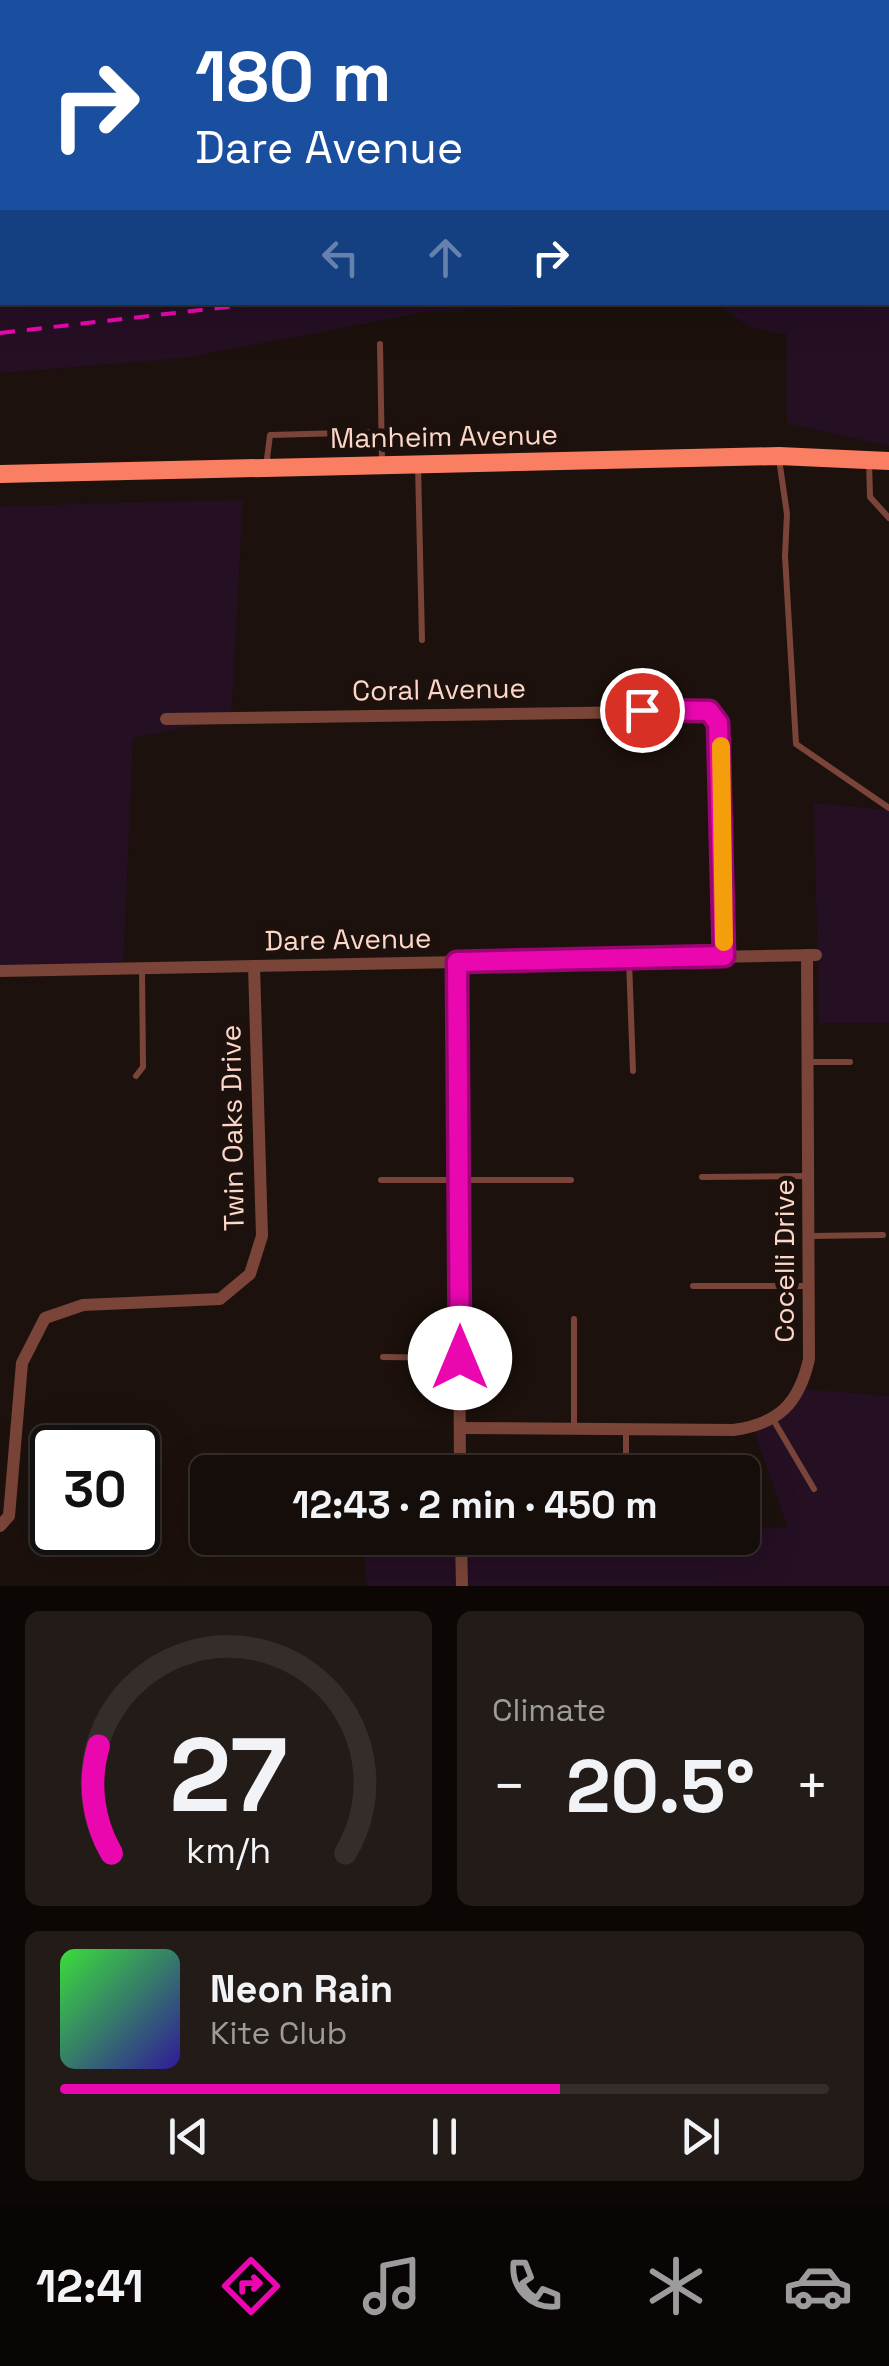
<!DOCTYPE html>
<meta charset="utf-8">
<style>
body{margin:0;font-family:"Space Grotesk",sans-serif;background:#221b17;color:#f1f3f6;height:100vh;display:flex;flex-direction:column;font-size:38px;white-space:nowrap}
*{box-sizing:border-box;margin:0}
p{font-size:32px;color:#9d9c9c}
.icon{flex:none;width:55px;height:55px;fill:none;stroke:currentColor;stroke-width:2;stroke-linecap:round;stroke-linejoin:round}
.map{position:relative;height:1586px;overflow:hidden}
.drawer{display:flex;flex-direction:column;gap:25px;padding:25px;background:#0c0705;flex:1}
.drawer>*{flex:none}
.top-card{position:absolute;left:0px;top:0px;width:890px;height:305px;box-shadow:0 10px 40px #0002,0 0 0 2px #342d2a;background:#1a4fa0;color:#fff;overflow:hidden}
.speed{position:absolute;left:30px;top:1425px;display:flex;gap:20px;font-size:50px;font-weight:700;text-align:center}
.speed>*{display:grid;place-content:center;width:130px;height:130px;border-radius:50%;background:#150d09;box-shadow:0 10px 40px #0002,0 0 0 2px #342d2a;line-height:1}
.speed .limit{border:5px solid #111;border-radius:15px;background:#fff;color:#111}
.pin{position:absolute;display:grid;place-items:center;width:85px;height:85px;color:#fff;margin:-42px;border:5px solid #fff;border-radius:50%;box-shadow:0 2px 10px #0007}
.me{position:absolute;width:110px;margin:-55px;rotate:0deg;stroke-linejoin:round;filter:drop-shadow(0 0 8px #0008)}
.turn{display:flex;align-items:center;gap:35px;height:210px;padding:0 30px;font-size:45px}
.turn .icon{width:130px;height:130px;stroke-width:2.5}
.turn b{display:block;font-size:70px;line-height:85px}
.lanes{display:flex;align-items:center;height:95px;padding:0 30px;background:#0003;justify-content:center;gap:50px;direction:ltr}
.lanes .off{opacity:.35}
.big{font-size:75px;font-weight:700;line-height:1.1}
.drawer .card{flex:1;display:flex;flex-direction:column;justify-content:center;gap:15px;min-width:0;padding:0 35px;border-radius:15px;background:#221b17}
.drawer .dial{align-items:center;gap:0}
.dial svg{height:260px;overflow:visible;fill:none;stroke:#342d2a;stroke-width:7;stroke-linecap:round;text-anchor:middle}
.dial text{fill:#f1f3f6;stroke:none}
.song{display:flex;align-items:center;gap:30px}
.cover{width:120px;height:120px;border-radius:15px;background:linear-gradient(135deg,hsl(120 70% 55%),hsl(250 70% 35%))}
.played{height:10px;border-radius:5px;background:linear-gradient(90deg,#eb07b0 65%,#342d2a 65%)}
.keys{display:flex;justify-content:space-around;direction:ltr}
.heat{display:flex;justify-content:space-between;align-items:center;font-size:55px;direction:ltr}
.drawer .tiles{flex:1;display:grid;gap:25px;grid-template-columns:1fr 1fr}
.card:last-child{grid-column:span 2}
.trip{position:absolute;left:190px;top:1455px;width:570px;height:100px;border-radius:15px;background:#150d09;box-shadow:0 10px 40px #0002,0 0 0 2px #342d2a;font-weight:700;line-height:100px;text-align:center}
.dock{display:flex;height:160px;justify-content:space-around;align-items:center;background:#080504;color:#9d9c9c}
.dock .icon{width:70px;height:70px}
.dock .active{color:#eb07b0}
.dock b{font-size:45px;color:#f1f3f6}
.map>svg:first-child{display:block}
.green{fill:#250f23}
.water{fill:#370a13}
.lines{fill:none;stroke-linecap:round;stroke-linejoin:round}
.lane{stroke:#7a4538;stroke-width:6}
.street{stroke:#7a4538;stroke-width:12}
.secondary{stroke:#fa7e62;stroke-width:18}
.rail{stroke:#eb07b0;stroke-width:4;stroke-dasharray:15 12;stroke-linecap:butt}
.route-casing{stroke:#990572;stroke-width:25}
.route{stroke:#eb07b0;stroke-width:18}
.slow{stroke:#f59e0b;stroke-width:18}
.labels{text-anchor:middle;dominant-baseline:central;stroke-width:10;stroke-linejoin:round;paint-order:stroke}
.street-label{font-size:28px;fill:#fdd7c8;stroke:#1c110c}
</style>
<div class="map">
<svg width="889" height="1586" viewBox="0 0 889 1586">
<rect width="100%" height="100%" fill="#1c110c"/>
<g class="green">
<polygon points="0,0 483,0 484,2 2,2 2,16"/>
<polygon points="668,0 889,0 889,446 787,423 787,334 752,328 714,303 888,302 888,2 661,2"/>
<polygon points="0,299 2,302 664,303 431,311 184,358 0,373"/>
<polygon points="243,500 231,719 133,738 123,967 0,969 0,506"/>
<polygon points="814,803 889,810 889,1023 819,1023"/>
<polygon points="803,1389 889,1396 889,1586 366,1586 364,1538 742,1538 743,1529 788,1528 754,1431"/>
</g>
<polygon class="water" points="483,0 668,0 661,2"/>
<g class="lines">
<g class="lane">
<polyline points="380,344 382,463"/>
<polyline points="779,459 787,514 785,556 796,744 889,808"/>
<polyline points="869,461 870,497 889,518"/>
<polyline points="418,465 422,640"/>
<polyline points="266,467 270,435 381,432"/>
<polyline points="629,960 633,1071"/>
<polyline points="808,1062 850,1062"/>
<polyline points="136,1076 143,1067 142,969"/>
<polyline points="702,1177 808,1176"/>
<polyline points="381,1180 571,1180"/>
<polyline points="809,1236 883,1235"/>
<polyline points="693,1286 807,1286"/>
<polyline points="574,1319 574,1428"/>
<polyline points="383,1357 458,1358"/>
<polyline points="774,1421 814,1489"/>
<polyline points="626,1430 626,1472"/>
</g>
<g class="street">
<polyline points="0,95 2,95"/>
<polyline points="166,719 709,711 721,732 724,957"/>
<polyline points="457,962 460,1472"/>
<polyline points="0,971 816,955"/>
<path d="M460,1428L733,1430C778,1424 799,1404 809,1359L807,955"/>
<polyline points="0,1526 9,1516 22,1363 45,1318 83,1305 220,1299 250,1274 262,1236 254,966"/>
<polyline points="461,1538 462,1586"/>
</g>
<polyline class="secondary" points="0,474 779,456 889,461"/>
<g class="rail">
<polyline points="13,0 25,2"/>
<polyline points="888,127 889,127"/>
<polyline points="888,171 889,170"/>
<polyline points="0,333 271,302"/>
</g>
</g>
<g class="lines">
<defs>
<polyline id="route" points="460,1358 457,962 724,956 718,723 709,711 642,710"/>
</defs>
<use href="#route" class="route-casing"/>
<use href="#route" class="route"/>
<polyline class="slow" points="721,746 724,942"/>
</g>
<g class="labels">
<g class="street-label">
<text transform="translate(444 436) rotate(-1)">Manheim Avenue</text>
<text transform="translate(439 689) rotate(-1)">Coral Avenue</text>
<text transform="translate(348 939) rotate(-1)">Dare Avenue</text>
<text transform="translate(232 1128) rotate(-91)">Twin Oaks Drive</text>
<text transform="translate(784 1261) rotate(-90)">Cocelli Drive</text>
</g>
</g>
</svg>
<div class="speed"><div class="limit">30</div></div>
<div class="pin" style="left:642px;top:710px;background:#d93025"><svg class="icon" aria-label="arrive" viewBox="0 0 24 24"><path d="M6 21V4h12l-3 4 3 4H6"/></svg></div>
<svg class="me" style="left:460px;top:1358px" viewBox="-20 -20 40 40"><circle r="19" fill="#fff"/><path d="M0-13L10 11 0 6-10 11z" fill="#eb07b0"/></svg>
<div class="trip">12:43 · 2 min · 450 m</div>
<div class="top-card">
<div class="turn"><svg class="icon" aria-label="right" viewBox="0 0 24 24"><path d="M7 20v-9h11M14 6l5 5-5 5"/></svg><div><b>180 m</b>Dare Avenue</div></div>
<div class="lanes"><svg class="icon off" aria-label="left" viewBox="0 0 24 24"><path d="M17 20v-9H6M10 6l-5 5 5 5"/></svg><svg class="icon off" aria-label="ahead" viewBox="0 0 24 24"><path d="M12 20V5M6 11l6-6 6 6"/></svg><svg class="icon" aria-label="right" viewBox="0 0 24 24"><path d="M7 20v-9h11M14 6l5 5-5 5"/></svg></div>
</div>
</div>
<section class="drawer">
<div class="tiles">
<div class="card dial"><svg viewBox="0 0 100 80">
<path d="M14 69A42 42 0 1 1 86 69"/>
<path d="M14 69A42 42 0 0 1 10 36" stroke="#eb07b0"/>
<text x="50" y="56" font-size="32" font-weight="700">27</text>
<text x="50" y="72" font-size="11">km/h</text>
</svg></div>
<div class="card"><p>Climate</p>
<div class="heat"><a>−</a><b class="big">20.5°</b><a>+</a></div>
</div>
<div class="card">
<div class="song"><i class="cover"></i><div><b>Neon Rain</b><p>Kite Club</p></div></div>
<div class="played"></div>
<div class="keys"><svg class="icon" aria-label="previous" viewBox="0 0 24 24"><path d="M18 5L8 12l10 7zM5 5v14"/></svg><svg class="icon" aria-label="pause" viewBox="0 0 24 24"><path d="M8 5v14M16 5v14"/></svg><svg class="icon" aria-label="next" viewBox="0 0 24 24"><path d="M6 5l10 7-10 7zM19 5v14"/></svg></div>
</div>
</div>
</section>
<nav class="dock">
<b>12:41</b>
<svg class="icon active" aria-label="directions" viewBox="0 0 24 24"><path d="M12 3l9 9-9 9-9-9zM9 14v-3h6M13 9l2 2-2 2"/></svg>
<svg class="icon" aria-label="music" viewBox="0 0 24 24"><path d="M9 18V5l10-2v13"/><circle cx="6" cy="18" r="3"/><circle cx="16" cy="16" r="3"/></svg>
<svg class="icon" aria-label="phone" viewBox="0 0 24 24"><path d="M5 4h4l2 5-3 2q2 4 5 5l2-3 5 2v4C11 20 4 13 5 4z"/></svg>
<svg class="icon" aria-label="climate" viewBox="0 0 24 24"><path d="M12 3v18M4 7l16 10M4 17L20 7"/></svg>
<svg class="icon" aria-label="car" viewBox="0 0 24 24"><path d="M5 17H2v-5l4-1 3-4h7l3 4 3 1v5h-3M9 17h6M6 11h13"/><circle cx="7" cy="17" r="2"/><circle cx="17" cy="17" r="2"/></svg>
</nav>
